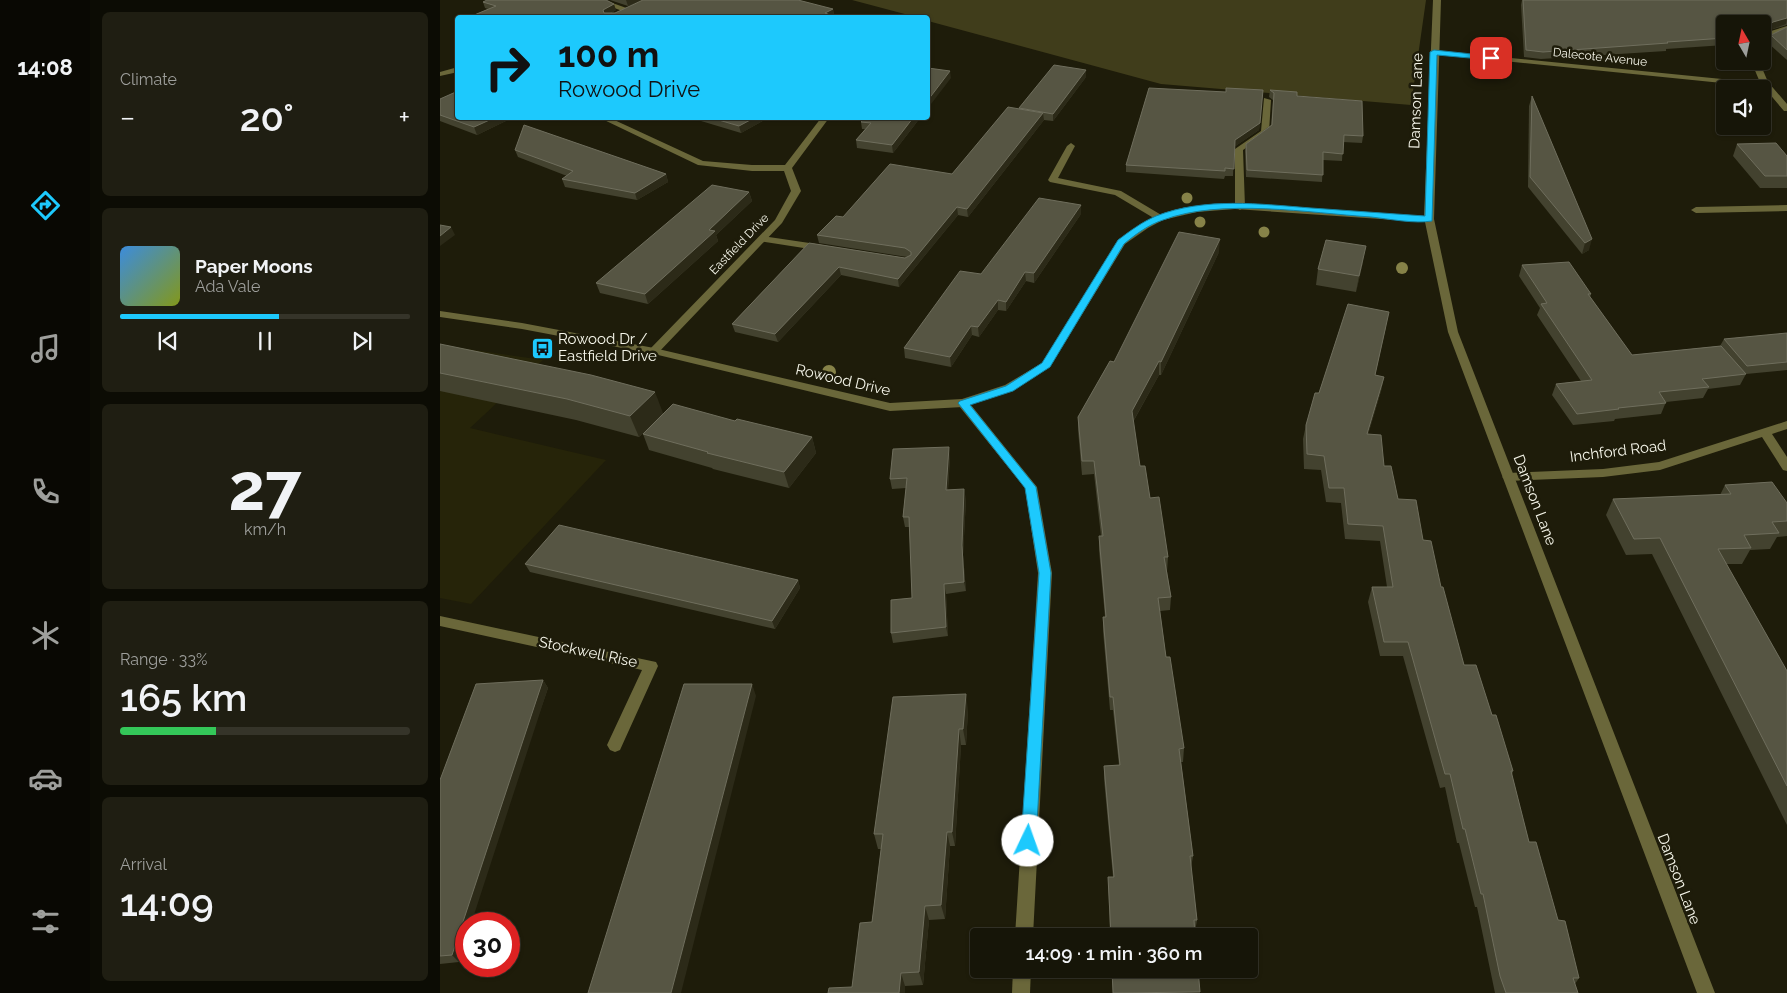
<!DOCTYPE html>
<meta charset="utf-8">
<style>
body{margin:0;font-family:Raleway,sans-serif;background:#1f1e12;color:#f1f3f6;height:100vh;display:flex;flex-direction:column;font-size:19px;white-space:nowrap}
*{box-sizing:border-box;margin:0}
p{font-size:16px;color:#9e9f9c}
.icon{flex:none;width:28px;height:28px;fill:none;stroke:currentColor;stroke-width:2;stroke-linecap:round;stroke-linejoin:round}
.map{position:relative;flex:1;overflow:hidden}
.sheet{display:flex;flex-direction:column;gap:12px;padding:12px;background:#0c0c04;width:350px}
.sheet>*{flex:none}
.top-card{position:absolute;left:15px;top:15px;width:475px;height:105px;border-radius:5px;box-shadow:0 1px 4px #0004,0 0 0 1px #353429;background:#1dc9fd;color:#111;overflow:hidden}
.needle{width:32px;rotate:351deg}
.buttons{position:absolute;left:1276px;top:15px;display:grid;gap:10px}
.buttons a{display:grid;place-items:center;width:55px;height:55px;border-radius:5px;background:#161508;box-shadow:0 1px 4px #0004,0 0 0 1px #353429;font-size:25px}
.speed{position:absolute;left:15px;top:912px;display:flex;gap:10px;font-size:25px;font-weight:700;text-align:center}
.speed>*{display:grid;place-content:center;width:65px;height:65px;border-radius:50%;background:#161508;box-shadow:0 1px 4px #0004,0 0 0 1px #353429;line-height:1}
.speed .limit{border:8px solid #d22;background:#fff;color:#111}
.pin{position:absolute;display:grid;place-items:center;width:42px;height:42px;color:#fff;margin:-21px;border-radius:10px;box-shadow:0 2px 8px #0006}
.me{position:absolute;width:55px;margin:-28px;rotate:3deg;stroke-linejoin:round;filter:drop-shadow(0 0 4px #0008)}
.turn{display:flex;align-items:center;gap:18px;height:105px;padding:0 20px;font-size:22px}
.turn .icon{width:65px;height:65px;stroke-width:2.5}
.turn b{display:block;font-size:35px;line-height:42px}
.big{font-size:38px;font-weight:600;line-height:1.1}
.sheet .card{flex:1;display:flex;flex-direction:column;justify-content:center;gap:8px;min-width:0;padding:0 18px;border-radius:8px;background:#1f1e12}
.sheet .dial{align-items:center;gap:0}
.dial b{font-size:65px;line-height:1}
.song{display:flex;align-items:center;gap:15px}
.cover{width:60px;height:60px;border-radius:8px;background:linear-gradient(135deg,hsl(210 70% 55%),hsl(70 70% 35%))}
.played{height:5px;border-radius:2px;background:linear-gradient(90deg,#1dc9fd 55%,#353429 55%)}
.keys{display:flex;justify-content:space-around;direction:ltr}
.heat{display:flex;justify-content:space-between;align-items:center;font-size:28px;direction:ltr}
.charge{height:8px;border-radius:4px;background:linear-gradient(90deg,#34c759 33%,#353429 0)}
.trip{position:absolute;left:530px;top:928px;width:288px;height:50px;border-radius:5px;background:#161508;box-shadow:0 1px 4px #0004,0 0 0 1px #353429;font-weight:600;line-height:50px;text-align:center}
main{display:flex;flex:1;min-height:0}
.tab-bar{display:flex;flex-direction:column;width:90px;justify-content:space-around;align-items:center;background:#090803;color:#9e9f9c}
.tab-bar .icon{width:35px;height:35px}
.tab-bar .selected{color:#1dc9fd}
.tab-bar b{font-size:22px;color:#f1f3f6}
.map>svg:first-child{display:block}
.built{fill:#262409}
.green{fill:#403d1b}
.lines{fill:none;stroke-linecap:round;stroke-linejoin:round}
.service{fill:#6a673a;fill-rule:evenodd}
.minor{fill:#6a673a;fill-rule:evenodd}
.tertiary{fill:#6a673a;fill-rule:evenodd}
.tree{fill:#868248}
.wall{fill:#43422f}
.shaded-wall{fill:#2c2a18}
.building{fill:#565543;stroke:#6f6e5d}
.route{fill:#1dc9fd;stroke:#1383a4}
.labels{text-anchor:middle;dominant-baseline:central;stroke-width:5;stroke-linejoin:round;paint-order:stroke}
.far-street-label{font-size:12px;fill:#f6f6ea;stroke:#1e1c0a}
.street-label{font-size:15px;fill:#f6f6ea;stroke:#1e1c0a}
.poi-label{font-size:15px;fill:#f6f6ea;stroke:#1e1c0a;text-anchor:start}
</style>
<main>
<nav class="tab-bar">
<b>14:08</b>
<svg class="icon selected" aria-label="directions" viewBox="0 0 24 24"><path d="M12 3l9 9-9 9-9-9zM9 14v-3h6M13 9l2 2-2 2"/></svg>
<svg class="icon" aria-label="music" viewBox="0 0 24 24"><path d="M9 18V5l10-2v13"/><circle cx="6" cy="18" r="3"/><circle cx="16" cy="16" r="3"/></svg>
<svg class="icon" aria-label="phone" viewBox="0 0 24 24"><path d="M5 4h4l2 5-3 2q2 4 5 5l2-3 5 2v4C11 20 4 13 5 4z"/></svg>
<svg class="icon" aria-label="climate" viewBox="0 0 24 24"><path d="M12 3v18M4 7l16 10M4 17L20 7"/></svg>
<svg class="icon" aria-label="car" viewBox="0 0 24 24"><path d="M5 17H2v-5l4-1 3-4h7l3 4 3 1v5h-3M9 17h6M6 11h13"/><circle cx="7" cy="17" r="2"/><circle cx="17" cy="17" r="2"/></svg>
<svg class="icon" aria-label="filters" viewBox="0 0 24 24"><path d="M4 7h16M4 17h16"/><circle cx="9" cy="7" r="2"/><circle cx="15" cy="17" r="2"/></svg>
</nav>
<section class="sheet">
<div class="card"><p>Climate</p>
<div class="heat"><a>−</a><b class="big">20°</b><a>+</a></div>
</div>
<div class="card">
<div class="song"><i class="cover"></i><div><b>Paper Moons</b><p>Ada Vale</p></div></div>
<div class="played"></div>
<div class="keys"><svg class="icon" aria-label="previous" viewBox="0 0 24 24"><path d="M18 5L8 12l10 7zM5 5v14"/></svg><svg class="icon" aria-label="pause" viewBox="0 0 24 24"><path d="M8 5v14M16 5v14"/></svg><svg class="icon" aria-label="next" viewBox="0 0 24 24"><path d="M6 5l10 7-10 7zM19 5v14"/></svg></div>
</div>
<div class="card dial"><b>27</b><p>km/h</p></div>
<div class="card"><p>Range · 33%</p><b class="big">165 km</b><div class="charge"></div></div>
<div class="card"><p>Arrival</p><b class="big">14:09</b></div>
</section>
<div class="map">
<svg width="1347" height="993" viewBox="0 0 1347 993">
<rect width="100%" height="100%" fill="#1e1c0a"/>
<polygon class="built" points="0,345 103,360 30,428 166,460 31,604 0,598"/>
<polygon class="green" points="412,0 986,0 971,105 721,84 488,21 488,18 476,17"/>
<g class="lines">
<g class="service">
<polygon points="824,98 831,100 829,132 803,150 805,207 800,210 795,207 795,149 821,131"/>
<polygon points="322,236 383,245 388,248 383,251 319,241 319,237"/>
</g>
<g class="minor">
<polygon points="153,0 164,0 192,10 185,12"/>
<polygon points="1347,26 1347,31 1337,35 1322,44 1322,38 1331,31"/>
<polygon points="991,50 1282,79 1319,80 1311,61 1319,61 1328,82 1347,104 1347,111 1344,111 1322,85 1282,83 994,54 991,54"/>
<polygon points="18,67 18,72 0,76 0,72"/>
<polygon points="160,118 170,118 263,161 312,165 345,165 381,118 389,118 352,168 361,191 342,223 218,353 214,354 209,351 210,349 335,220 351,191 344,171 312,171 258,165"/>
<polygon points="631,143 635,146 618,178 681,191 723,216 723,220 717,220 675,195 610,182 608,180 627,146"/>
<polygon points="1347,205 1347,211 1256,213 1251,210 1256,207"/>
<polygon points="523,399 527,400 597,487 612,573 593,936 575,936 598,573 585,488 519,406 517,403 519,400"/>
<polygon points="1347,421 1347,429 1332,434 1347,457 1347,471 1343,470 1322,437 1220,470 1163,477 1068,481 1062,477 1068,473 1163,469 1219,462"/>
<polygon points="0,616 216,662 218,666 180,750 175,752 170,750 167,745 202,670 0,626"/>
<polygon points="573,969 591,969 590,993 572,993"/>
</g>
<polygon class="tertiary" points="993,0 1001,0 994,219 1018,332 1275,993 1257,993 1008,332 985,222 795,209 757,212 723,220 708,228 685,244 610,367 573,391 523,407 450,411 214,354 82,329 0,317 0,311 82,323 214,348 450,403 522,399 565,385 602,363 678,240 701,224 717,216 757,206 795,203 984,216"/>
</g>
<g class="tree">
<circle cx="747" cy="198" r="5.5"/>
<circle cx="760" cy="222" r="5.5"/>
<circle cx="824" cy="232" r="5.5"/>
<circle cx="962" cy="268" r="6"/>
<circle cx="389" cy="372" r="7"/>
</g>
<g class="wall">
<polygon points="170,0 202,0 188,6"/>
<polygon points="1082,0 1347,0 1347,25 1330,30 1323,35 1285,24 1285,45 1226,49 1226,51 1101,59 1084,57 1081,5"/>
<polygon points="43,2 176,10 171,13 393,9 394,16 391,18 27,18 48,9 45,8"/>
<polygon points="1347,27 1347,60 1328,43 1331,35"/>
<polygon points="646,77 613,121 604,120 528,217 518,215 459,287 401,275 338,342 295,332 292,324 369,243 465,258 467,257 379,243 377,235 403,217 512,174 579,109 579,108"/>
<polygon points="823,90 819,130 794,147 793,176 785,176 784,179 686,172 686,165"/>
<polygon points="830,90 857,96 923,136 922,143 903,142 902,161 883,160 882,182 806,177 805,151 806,144 831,125 833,100 829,97"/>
<polygon points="1092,96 1149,250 1142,254 1088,187 1089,106"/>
<polygon points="0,99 18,118 72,118 37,135 0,121"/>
<polygon points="251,118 328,118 301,133"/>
<polygon points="480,118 453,153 417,148 416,140 425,129 422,129 421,122"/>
<polygon points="1297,144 1347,156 1347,188 1320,188 1293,156"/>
<polygon points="75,150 226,174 228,182 197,200 125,187 122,179 127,176 78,157"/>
<polygon points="309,192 312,201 276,235 278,241 208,304 160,293 156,283"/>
<polygon points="641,214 594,283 586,281 566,311 558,310 539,337 532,335 511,367 465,358 464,348 541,274"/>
<polygon points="779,252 721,375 719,375 693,422 700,466 710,498 728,557 727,571 731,597 730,610 720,611 726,657 744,748 743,762 741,762 753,856 751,868 757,920 755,932 755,936 670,936 668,877 673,877 664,779 664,766 679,765 673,710 670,710 663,631 663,617 665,617 659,550 659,536 661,536 654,474 642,475 638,430 638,417 674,362"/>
<polygon points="923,262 916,292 876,285 878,269"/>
<polygon points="1082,265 1151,294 1150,297 1192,355 1280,346 1284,339 1347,333 1347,370 1306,374 1300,385 1268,389 1263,398 1226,402 1221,414 1175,419 1174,421 1133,425 1112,395 1116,384 1141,381 1097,315 1100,308 1079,276"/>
<polygon points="946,327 935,375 944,377 941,391 928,434 944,466 958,499 983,540 1001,587 1024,665 1052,715 1073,771 1072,775 1089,842 1139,978 1135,984 1138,993 1055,993 1037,907 1035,907 1019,843 1017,843 1005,787 1000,788 963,656 940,656 928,602 932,587 947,587 940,541 905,539 901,503 886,502 881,470 864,469 863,439 866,425 879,393"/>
<polygon points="0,344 223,413 199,437 136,420 0,391"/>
<polygon points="295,421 372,437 376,453 349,488 273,469 272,468 209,450 203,434"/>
<polygon points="510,457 508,490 526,499 523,555 526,591 506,594 508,636 453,643 451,633 472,598 470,527 465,527 463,517 466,488 452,489 450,479"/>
<polygon points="1285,485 1347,503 1347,536 1337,537 1330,549 1310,550 1302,564 1286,564 1347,671 1347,825 1212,554 1186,555 1166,515 1173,499 1280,495"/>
<polygon points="85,564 358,580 360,588 335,629 90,572"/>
<polygon points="103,680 108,688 26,924 26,939 19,962 0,964 0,780"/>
<polygon points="528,710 526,745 521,745 515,846 510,846 505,919 489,920 483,985 465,986 465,993 388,993 412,987 432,922 441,849 438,849 434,834"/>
</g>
<g class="shaded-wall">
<polygon points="186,0 202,0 188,6"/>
<polygon points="174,4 176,10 165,16 163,10"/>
<polygon points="393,9 394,16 391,18 385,18 385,13"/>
<polygon points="1347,18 1346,24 1330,30 1322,35 1324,29 1333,22"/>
<polygon points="646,70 646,77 613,121 613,114"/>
<polygon points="510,71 511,78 488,108 488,100"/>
<polygon points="603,113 604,120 528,217 527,209"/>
<polygon points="54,118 72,118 37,135 34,127"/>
<polygon points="314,118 328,118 301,133 299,126"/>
<polygon points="473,118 480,118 453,153 452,145"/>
<polygon points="820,123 819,130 794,147 795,140"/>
<polygon points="226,174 228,182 197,200 195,193"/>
<polygon points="309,192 312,201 276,235 278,241 208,304 205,294 269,230"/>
<polygon points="641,205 641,214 594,283 594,273"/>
<polygon points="517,207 518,215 459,287 458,279"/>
<polygon points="11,227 15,235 0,246 0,236"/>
<polygon points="780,239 779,252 721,375 721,362"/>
<polygon points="1152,239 1149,250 1142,254 1145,243"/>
<polygon points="926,246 923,262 916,292 919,276"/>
<polygon points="399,267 401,275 338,342 335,334"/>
<polygon points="585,272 586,281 566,311 566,302"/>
<polygon points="558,300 558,310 539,337 538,327"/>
<polygon points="531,326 532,335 511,367 510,357"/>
<polygon points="719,361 719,375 691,425 692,411"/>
<polygon points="944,377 941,391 924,449 927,434"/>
<polygon points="215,392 223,413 199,437 190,416"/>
<polygon points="372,437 376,453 349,488 344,472"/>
<polygon points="509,447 510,457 507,500 506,490"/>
<polygon points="524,489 526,499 523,555 526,591 524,582 522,545"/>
<polygon points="358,580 360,588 335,629 332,621"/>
<polygon points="504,584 506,594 508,636 506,627"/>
<polygon points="103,680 108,688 31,924 26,924 26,939 19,962 12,955"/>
<polygon points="312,684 316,696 241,993 231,993"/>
<polygon points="526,694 528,710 526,745 523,729"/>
<polygon points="519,729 521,745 515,846 512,832"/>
<polygon points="507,832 510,846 505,919 501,905"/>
<polygon points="485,906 489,920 483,985 479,972"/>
<polygon points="461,973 465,986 465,993 459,993"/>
</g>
<g class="building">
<polygon points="47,0 166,0 174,4 163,10 164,13 175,13 203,0 358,0 393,9 385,13 390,15 385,18 27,18 56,6 43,2"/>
<polygon points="1083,0 1347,0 1347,18 1333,22 1324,29 1323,36 1322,36 1322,24 1285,24 1285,38 1227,42 1228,43 1103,52 1086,50"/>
<polygon points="1347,27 1347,50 1331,35"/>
<polygon points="614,65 646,70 613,114 579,108"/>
<polygon points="488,68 510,71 488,100"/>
<polygon points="709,88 786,92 786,88 823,90 820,123 795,140 794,169 785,168 785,171 686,165"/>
<polygon points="830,90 857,92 857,96 922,101 923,136 904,135 903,154 883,152 883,175 807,170 806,144 832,125 834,93"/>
<polygon points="18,91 18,118 54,118 34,127 0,115 0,99"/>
<polygon points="1092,96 1152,239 1145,243 1090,177"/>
<polygon points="568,107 603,113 527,209 517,207 458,279 399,267 335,334 292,324 369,243 465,258 471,255 471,252 465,248 377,235 396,216 403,217 450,164 512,174"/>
<polygon points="272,118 314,118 299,126"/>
<polygon points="425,118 473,118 452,145 416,140 431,123 421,122"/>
<polygon points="84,125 226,174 195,193 122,179 133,171 75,150"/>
<polygon points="1336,143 1347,156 1347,176 1325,176 1297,144"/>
<polygon points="272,185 309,192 269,230 275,231 205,294 156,283"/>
<polygon points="599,198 641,205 594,273 585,272 566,302 558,300 538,327 531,326 510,357 464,348 520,271 541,274"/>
<polygon points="0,225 11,227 0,236"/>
<polygon points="739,232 780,239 721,362 719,361 692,411 700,466 705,466 710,498 719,497 728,557 724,557 731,597 718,598 726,657 730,657 744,748 739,749 753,856 750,856 757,920 754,920 755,936 671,936 668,877 674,877 664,766 680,765 673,697 670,697 663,617 666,617 659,536 663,536 654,461 642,461 638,417 670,361 674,362"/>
<polygon points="886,240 926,246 919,276 878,269"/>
<polygon points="1129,262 1151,294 1148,294 1192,355 1281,346 1306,374 1262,379 1269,387 1219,392 1226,403 1178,408 1179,409 1137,414 1116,384 1152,380 1101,304 1107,303 1082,265"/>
<polygon points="908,304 949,312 935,375 944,377 927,434 941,435 944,466 951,466 958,499 976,500 983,540 991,541 1001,587 1003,587 1024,665 1036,665 1052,715 1056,715 1073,771 1071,771 1089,842 1096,842 1118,920 1125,921 1139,978 1133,978 1138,993 1066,993 1060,976 1043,894 1041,894 1025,829 1023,829 1010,774 1005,774 968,642 944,642 932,587 953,587 943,526 908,524 904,488 889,488 884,456 867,454 866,425 875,393 879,393"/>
<polygon points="1347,333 1347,362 1307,366 1284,339"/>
<polygon points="0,344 151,375 215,392 190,416 127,399 0,373"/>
<polygon points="233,404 295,421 297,419 372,437 344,472 267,453 268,452 203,434"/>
<polygon points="509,447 506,490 524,489 522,545 524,582 504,584 506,627 451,633 451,600 472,598 469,517 463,517 467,478 450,479 453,449"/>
<polygon points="1332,482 1347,503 1347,521 1332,522 1339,533 1304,535 1311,548 1278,549 1347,671 1347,786 1220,538 1194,539 1173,499 1291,494 1285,485"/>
<polygon points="119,525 358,580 332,621 85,564"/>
<polygon points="103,680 12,955 0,956 0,780 36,684"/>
<polygon points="244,684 312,684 231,993 148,993"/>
<polygon points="526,694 523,729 519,729 512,832 507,832 501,905 485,906 479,972 461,973 459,993 388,993 389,988 412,987 420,923 432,922 443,834 434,834 453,697"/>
<polygon points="672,969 758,969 760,992 673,993"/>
</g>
<path class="route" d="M994,50L1051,56L1055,58L1051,60L997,55L992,221C975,224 949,219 931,217C869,213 782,198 723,220C708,225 696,234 684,244L610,367L573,391L530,405L596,487L611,573L596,841L593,846L588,848L583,846L581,841L599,573L585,488L518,403L520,401L566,386L602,363L678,240C690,231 702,222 716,216C765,197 820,204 871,208C909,211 947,213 985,216L990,52Z"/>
<defs>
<symbol id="bus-square" viewBox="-11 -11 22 22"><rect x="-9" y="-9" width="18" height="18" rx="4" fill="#1dc9fd" stroke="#1e1c0a"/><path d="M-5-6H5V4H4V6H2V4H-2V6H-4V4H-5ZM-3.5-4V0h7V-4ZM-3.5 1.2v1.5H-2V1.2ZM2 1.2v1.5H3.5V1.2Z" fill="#111"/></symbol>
</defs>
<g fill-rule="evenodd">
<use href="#bus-square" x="90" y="336" width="25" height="25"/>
</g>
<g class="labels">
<g class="far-street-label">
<text transform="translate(1160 57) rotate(6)">Dalecote Avenue</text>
<text transform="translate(299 244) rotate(-46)">Eastfield Drive</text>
</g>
<g class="street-label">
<text transform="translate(976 101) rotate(-88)">Damson Lane</text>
<text transform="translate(403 380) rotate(13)">Rowood Drive</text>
<text transform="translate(1178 451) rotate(-7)">Inchford Road</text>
<text transform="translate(1095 500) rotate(69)">Damson Lane</text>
<text transform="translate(148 652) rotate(12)">Stockwell Rise</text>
<text transform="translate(1239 879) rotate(69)">Damson Lane</text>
</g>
<g class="poi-label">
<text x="118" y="339">Rowood Dr /<tspan x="118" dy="17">Eastfield Drive</tspan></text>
</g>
</g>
</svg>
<div class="buttons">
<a><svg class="needle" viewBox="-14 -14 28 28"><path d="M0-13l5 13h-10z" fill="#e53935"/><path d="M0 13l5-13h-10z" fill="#9e9f9c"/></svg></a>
<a><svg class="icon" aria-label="sound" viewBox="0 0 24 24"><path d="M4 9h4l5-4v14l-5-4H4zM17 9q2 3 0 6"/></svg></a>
</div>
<div class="speed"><div class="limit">30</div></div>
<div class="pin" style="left:1051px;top:58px;background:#d93025"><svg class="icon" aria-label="arrive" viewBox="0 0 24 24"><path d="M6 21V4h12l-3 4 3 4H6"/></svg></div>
<svg class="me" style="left:588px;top:841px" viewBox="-20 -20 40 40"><circle r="19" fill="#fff"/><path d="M0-13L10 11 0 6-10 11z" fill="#1dc9fd"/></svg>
<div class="trip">14:09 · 1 min · 360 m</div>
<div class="top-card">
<div class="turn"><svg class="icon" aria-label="right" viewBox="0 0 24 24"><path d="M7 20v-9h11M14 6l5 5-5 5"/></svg><div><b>100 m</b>Rowood Drive</div></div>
</div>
</div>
</main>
